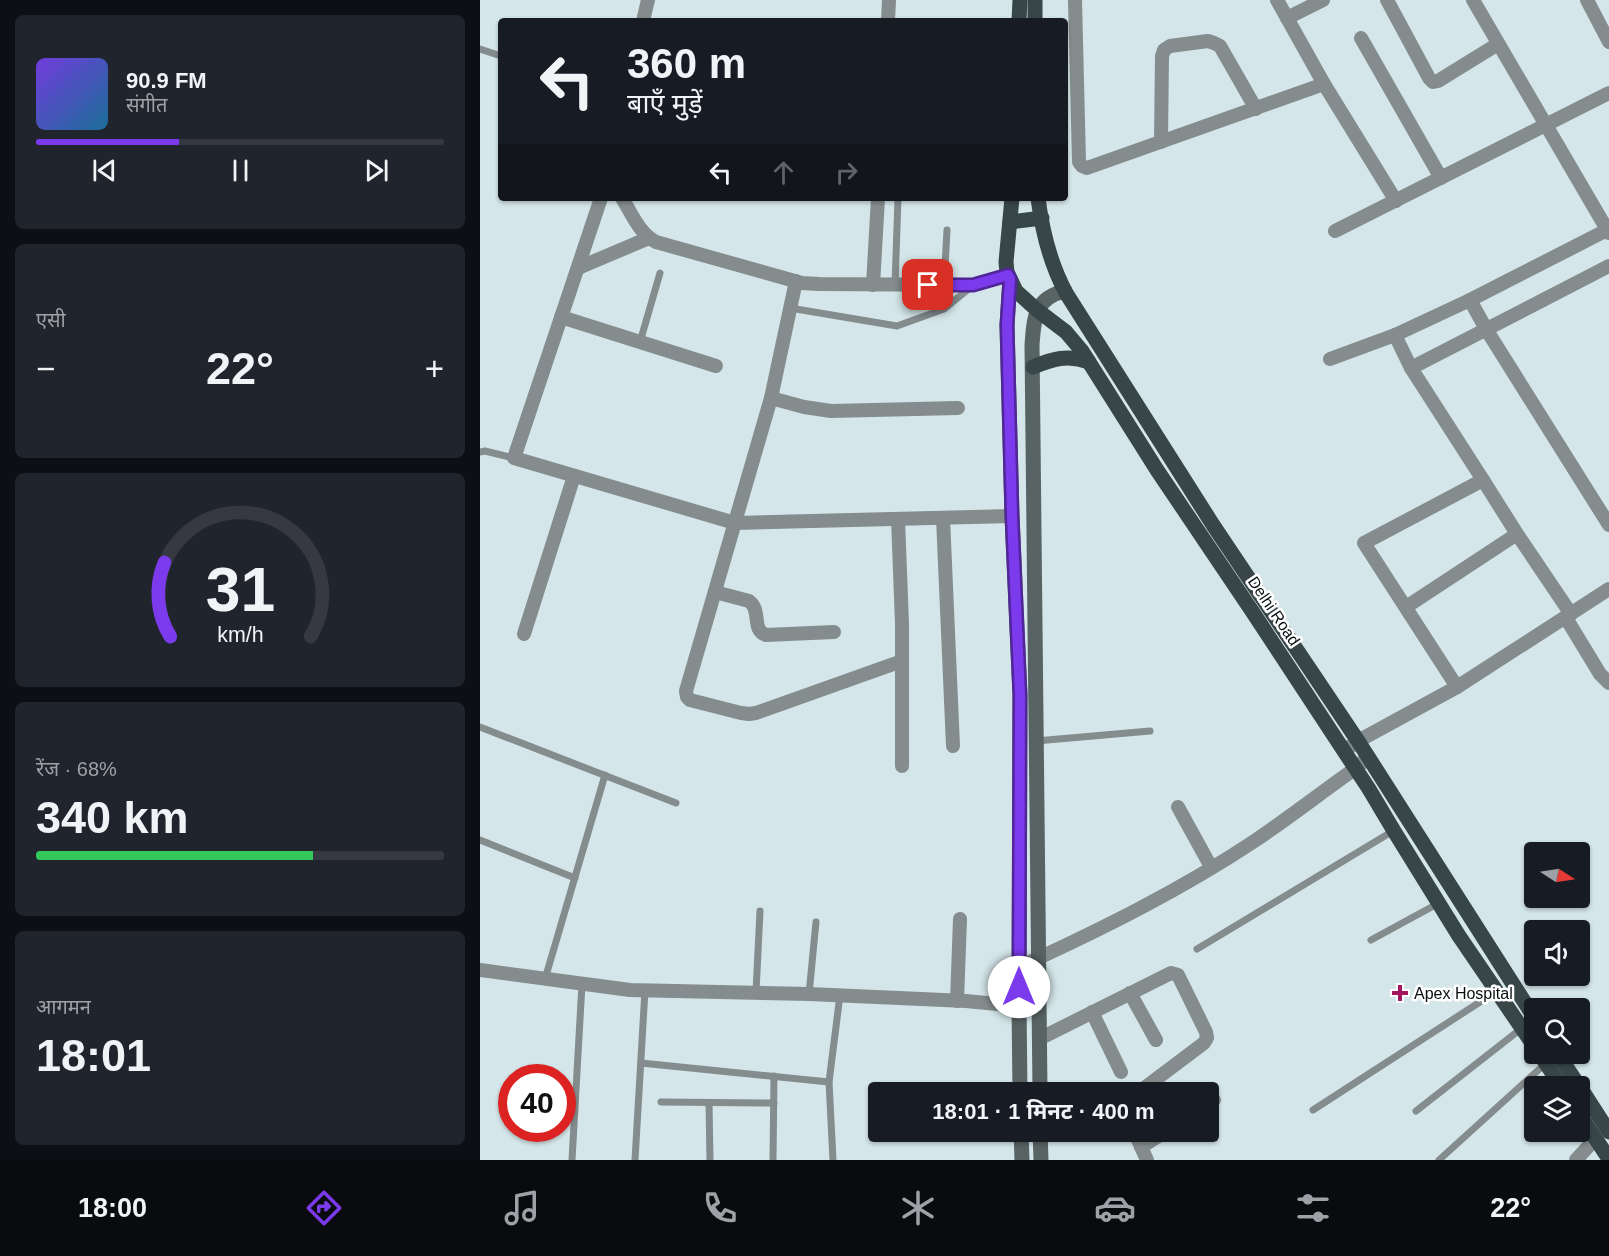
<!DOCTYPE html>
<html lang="hi">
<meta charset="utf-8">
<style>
body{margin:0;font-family:Arial,"Noto Sans Devanagari",sans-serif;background:#20242c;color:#f1f3f6;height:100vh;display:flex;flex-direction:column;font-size:22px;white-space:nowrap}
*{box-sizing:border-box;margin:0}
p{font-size:20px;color:#9ea1a6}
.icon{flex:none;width:33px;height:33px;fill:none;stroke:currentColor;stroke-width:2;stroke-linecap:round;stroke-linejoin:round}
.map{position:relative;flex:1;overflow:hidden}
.sheet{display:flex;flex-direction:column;gap:15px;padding:15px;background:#0d0f14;width:480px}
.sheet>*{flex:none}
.top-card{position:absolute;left:18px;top:18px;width:570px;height:183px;border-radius:6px;box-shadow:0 2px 4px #0004;background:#171b24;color:#f1f3f6;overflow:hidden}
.needle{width:39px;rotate:102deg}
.tools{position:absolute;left:1044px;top:842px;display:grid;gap:12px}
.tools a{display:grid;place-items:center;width:66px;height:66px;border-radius:6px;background:#171b24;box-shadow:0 2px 4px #0004;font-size:30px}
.speed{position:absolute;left:18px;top:1064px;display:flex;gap:12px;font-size:30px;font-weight:700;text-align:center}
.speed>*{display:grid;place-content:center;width:78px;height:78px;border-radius:50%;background:#171b24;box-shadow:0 2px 4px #0004;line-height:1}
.speed .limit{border:9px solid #d22;background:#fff;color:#111}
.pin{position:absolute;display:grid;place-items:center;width:51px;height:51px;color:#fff;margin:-26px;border-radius:12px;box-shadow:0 3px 9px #0006}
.me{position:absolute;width:66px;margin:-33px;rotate:0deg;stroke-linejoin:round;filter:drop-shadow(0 0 4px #0008)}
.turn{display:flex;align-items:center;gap:21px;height:126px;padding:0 30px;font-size:27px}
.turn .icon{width:78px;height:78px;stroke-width:2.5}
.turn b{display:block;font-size:42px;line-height:51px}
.lanes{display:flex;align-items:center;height:57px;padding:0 30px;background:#0003;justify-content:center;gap:30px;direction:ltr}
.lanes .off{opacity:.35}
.big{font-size:45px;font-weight:700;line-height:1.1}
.sheet .widget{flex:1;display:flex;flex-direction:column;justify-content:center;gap:9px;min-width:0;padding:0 21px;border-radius:9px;background:#20242c}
.sheet .dial{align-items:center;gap:0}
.dial svg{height:156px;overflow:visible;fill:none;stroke:#363941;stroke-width:7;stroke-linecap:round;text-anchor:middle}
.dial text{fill:#f1f3f6;stroke:none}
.song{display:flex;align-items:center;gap:18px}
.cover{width:72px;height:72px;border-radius:9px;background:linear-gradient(135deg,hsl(260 70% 55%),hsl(200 70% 35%))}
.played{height:6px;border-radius:3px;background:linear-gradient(90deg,#7c3aed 35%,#363941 35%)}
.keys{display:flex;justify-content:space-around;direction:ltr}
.heat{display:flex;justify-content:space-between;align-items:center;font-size:33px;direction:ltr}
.charge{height:9px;border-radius:4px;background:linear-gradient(90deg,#34c759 68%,#363941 0)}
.trip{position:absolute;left:388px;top:1082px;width:351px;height:60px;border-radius:6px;background:#171b24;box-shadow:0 2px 4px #0004;font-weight:700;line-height:60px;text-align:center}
.tab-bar{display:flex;height:96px;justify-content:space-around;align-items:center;background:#090b0e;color:#9ea1a6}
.tab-bar .icon{width:42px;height:42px}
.tab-bar .current{color:#7c3aed}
.tab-bar b{font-size:27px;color:#f1f3f6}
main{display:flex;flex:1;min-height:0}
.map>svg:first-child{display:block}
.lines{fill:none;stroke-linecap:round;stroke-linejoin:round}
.lane{stroke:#848c8d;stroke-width:7}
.street{stroke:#848c8d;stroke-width:14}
.secondary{stroke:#586364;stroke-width:15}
.primary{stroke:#394648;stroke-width:15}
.route-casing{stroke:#51269a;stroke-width:15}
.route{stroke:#7c3aed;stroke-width:10}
.poi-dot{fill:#a3175e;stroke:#fff;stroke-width:2}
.labels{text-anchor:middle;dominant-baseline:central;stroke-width:5;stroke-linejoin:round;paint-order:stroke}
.street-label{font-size:16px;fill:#080e0f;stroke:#fff}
.poi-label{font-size:16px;fill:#080e0f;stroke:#fff;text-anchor:start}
</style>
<main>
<section class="sheet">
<div class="widget">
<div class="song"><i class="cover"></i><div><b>90.9 FM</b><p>संगीत</p></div></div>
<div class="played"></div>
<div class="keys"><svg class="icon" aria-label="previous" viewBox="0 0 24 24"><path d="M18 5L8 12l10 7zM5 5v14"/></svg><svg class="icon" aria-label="pause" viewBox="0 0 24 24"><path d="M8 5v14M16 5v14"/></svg><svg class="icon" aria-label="next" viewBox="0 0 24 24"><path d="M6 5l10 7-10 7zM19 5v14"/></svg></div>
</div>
<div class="widget"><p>एसी</p>
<div class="heat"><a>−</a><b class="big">22°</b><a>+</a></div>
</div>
<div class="widget dial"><svg viewBox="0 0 100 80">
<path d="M14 69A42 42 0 1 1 86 69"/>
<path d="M14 69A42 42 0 0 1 11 31" stroke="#7c3aed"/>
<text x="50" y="56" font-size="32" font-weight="700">31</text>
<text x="50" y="72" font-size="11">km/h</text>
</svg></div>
<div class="widget"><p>रेंज · 68%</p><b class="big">340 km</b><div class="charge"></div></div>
<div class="widget"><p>आगमन</p><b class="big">18:01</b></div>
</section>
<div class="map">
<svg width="1129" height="1160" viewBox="0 0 1129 1160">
<rect width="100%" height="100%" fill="#d4e6e9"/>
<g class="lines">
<g class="lane">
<polyline points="0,49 21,56"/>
<polyline points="415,285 418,198"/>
<polyline points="464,285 467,230"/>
<polyline points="310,308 417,326 464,309 491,287"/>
<polyline points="160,342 180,273"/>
<polyline points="0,452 5,451 34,458"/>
<polyline points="0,727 196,803"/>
<polyline points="556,741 670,731"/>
<polyline points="0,840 95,878"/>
<polyline points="891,940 959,903"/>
<polyline points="717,949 913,831"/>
<polyline points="65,979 125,775"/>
<polyline points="276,992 280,911"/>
<polyline points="329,994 336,922"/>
<polyline points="161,1063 349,1082"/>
<polyline points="181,1102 294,1103"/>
<polyline points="229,1103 230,1160"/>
<polyline points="833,1110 1017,991"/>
<polyline points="936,1111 1042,1028"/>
<polyline points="92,1160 102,984"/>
<polyline points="155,1160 165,990"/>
<polyline points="293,1160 294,1076"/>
<polyline points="353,1160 349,1082 360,995"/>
<polyline points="959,1160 1066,1063"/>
</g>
<g class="street">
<polyline points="595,0 599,162 602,166 607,168 844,84"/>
<polyline points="797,0 844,84 916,201"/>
<polyline points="907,0 949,78 953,82 958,81 1018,44"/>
<polyline points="993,0 1129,233"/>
<polyline points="1107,0 1129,42"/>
<polyline points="807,18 843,0"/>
<polyline points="163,21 168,0"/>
<polyline points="408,21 409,0"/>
<polyline points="881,38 961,178"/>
<polyline points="681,142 682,56 684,50 690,46 728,41 734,43 740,46 776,109"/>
<polyline points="121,198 34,458 255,523 532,516"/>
<path d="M142,198C152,214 159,233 176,242L322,283L339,284L493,285L528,275"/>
<polyline points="855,231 1129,93"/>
<polyline points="98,268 169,238"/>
<polyline points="316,281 291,398 206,691 207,697 210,700 261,713 269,714 276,713 422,661"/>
<polyline points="393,285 398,198"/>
<polyline points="990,300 1006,329 1129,525"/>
<polyline points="81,317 236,366"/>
<polyline points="915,335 931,368 1003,480 1037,534 1091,614"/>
<polyline points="850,359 915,335 990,300 1129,229"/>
<polyline points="931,368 1129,266"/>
<polyline points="291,398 324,407 351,411 478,408"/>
<polyline points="463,518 473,746"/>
<polyline points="418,519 422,624 422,766"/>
<path d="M235,592L269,601C282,611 271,630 286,635L354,632"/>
<polyline points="926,607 1037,534"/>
<polyline points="1086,618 1120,674 1129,683"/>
<polyline points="44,634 94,476"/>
<polyline points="977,687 884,543 1003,480"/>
<polyline points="864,751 878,741 977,687 1129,589"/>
<polyline points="698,807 731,867"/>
<path d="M539,967C620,930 701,890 776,840C810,817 842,792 876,768L888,757"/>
<polyline points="0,970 150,990 329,994 486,1001 559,1008"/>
<polyline points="650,993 676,1040"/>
<polyline points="477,1001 480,919"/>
<polyline points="612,1012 641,1072"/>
<polyline points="559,1039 691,973 698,975 726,1032 727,1038 724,1043 659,1092"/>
<polyline points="729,1104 734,1100"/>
<polyline points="654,1131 667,1160"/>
<polyline points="661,1147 686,1131"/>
<polyline points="1096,1160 1115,1139"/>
</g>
<g class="secondary">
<polyline points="530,279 527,325 532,516 540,695 539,1006 540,1092"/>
<path d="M560,1092L552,345C554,319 554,298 585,291"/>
<polyline points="541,1131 542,1160"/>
<polyline points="560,1131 561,1160"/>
</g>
<g class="primary">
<polyline points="555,0 555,21"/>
<polyline points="539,21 540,0"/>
<polyline points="532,198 526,262 527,272 536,291 557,310 586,332 602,351 677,470 772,611 889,789 914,831 979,936 1054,1046"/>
<path d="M558,198C562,230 571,265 586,293L733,525L878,741L1054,1017"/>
<polyline points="530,222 562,218"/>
<path d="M553,367C572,359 588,354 609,362"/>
<polyline points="1059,1053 1081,1086"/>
<polyline points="1077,1053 1099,1086"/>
<polyline points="1100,1087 1129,1132"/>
<polyline points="1100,1115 1129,1159"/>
</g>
</g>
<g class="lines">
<defs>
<polyline id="route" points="448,285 493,285 528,275 530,279 527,325 532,516 540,695 539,987"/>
</defs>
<use href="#route" class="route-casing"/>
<use href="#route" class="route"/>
</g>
<path class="poi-dot" d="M917 984h6v6h6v6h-6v6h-6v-6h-6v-6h6z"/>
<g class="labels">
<g class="street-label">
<text transform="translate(794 611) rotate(56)">Delhi Road</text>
</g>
<g class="poi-label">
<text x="934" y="993">Apex Hospital</text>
</g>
</g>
</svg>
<div class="tools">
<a><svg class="needle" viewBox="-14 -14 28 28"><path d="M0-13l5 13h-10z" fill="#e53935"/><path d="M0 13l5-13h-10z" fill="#9ea1a6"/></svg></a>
<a><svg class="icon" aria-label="sound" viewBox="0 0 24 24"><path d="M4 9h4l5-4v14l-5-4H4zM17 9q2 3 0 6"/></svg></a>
<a><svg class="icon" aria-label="search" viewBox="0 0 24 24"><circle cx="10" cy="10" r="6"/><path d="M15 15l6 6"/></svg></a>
<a><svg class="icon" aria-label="layers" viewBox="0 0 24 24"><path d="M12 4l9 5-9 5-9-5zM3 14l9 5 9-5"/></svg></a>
</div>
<div class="speed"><div class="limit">40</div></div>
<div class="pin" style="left:448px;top:285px;background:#d93025"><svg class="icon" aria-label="arrive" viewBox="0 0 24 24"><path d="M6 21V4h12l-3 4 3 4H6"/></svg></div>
<svg class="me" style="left:539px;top:987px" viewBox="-20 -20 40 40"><circle r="19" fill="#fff"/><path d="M0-13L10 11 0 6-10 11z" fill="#7c3aed"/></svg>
<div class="trip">18:01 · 1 मिनट · 400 m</div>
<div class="top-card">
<div class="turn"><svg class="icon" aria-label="left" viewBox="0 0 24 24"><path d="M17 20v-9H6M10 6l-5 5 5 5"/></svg><div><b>360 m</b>बाएँ मुड़ें</div></div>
<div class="lanes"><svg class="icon" aria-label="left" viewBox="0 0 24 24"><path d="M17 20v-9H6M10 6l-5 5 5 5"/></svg><svg class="icon off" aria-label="ahead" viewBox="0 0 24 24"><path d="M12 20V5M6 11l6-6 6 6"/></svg><svg class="icon off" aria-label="right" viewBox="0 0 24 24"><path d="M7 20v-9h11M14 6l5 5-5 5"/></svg></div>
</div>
</div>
</main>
<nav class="tab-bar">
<b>18:00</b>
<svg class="icon current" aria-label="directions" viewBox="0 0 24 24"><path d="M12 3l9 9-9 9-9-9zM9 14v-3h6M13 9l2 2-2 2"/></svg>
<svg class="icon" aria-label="music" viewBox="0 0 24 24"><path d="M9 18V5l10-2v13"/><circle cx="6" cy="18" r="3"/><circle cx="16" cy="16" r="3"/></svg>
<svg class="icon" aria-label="phone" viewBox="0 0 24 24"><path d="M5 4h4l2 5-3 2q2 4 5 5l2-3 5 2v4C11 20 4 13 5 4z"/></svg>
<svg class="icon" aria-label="climate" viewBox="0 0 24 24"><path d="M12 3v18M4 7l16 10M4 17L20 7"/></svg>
<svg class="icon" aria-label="car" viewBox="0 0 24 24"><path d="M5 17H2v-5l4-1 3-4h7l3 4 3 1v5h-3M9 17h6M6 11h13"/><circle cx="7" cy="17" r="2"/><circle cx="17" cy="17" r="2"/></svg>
<svg class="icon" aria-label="filters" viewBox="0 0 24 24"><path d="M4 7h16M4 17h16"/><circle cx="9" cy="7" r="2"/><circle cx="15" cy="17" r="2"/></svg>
<b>22°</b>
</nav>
